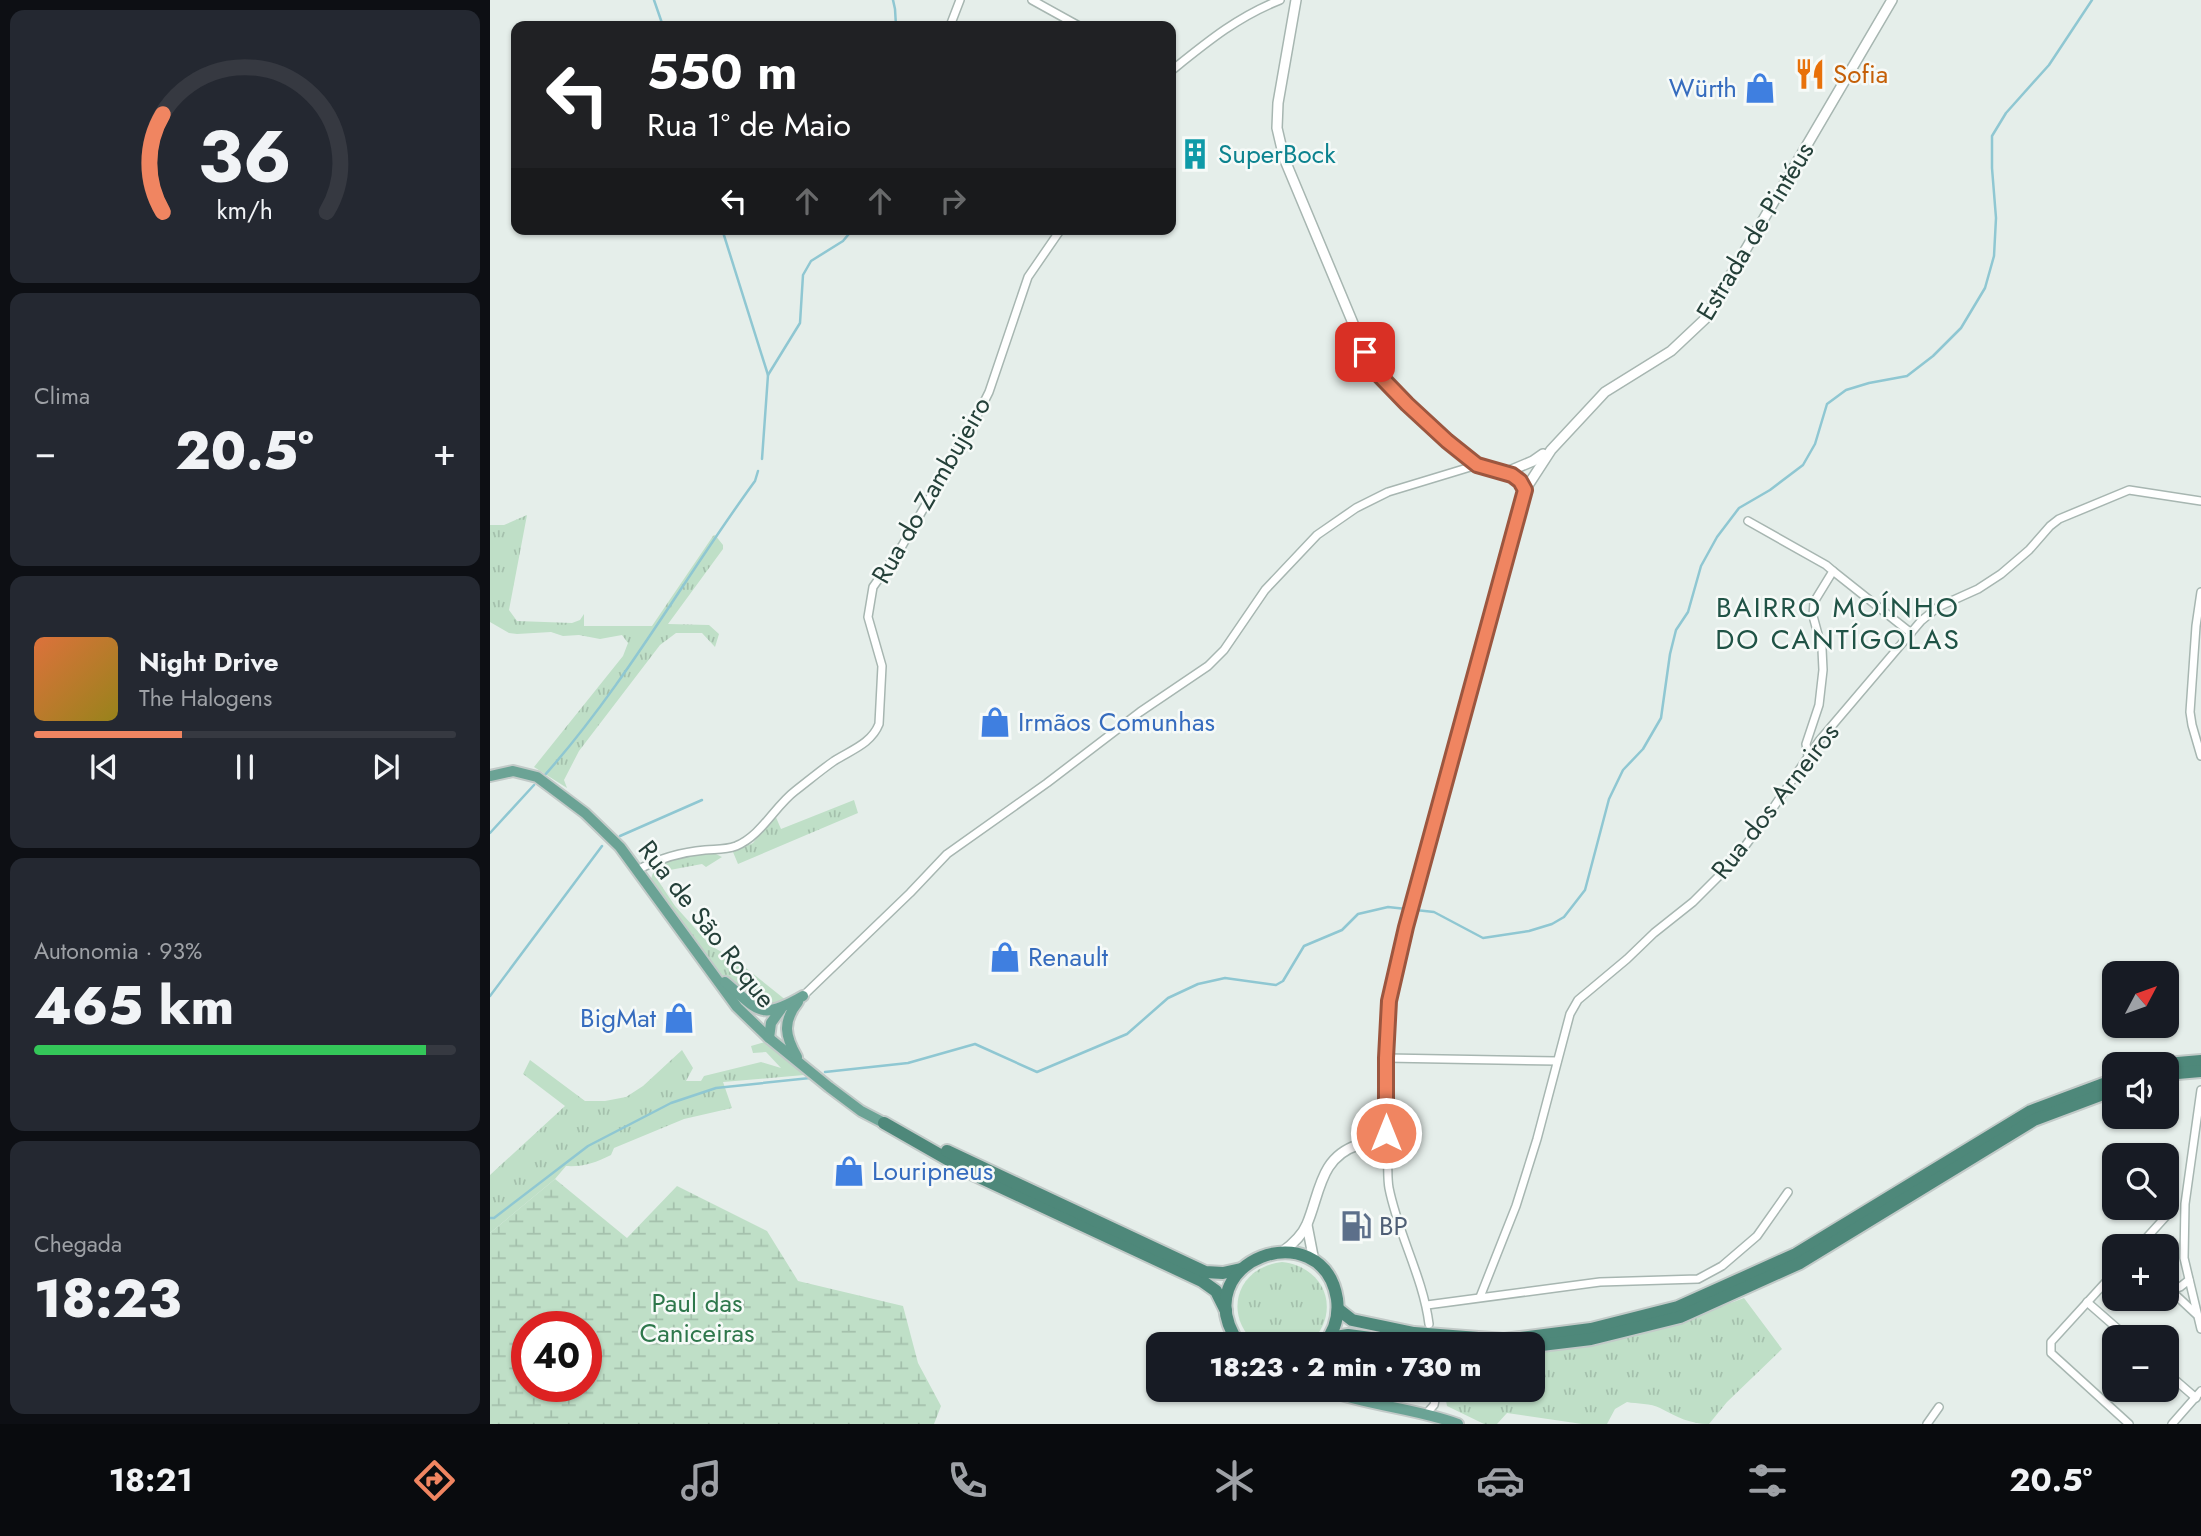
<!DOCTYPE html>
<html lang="pt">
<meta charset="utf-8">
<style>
body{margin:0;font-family:Jost,sans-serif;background:#242831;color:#f1f3f6;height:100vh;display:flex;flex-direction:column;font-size:26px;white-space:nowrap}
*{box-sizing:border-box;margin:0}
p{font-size:23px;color:#9ea1a6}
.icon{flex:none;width:38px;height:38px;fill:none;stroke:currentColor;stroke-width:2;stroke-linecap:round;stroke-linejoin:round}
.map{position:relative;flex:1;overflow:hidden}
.side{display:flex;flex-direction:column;gap:10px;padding:10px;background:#0d0f14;width:490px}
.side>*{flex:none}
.banner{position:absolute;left:21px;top:21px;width:665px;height:214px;border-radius:14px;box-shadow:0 2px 5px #0004;background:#202124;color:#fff;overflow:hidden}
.needle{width:46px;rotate:49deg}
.fabs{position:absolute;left:1612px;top:961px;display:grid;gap:14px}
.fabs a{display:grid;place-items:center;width:77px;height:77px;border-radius:14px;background:#171b24;box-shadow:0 2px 5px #0004;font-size:35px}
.speed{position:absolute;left:21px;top:1311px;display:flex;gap:14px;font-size:35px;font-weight:700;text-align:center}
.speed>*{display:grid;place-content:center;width:91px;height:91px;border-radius:50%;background:#171b24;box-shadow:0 2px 5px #0004;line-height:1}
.speed .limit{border:10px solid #d22;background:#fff;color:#111}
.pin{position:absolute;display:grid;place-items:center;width:60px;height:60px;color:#fff;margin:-30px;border-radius:14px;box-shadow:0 4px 10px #0006}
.me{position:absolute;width:77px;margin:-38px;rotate:0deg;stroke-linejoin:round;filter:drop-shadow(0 0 5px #0008)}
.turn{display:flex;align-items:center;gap:24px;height:147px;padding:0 21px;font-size:32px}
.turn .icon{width:91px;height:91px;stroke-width:2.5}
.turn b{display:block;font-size:49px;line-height:60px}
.lanes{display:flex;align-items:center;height:66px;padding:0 21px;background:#0003;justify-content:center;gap:35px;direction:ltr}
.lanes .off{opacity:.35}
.big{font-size:52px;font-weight:800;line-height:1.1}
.side .card{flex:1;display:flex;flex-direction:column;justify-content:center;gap:10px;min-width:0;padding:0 24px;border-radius:14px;background:#242831}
.side .dial{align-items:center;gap:0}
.dial svg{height:182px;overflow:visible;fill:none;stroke:#363941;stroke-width:7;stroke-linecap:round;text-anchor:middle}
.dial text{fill:#f1f3f6;stroke:none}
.song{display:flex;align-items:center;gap:21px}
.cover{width:84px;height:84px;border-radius:10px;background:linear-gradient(135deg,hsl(20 70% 55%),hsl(50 70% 35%))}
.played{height:7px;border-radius:4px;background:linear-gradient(90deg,#f08561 35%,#363941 35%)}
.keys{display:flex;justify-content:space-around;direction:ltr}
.heat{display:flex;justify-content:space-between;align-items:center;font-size:38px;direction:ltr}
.charge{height:10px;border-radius:5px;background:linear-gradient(90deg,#34c759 93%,#363941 0)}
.trip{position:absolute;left:656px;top:1332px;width:399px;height:70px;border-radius:14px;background:#171b24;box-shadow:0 2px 5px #0004;font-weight:800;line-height:70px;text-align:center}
.tab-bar{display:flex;height:112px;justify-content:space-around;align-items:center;background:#090b0e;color:#9ea1a6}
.tab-bar .icon{width:49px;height:49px}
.tab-bar .current{color:#f08561}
.tab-bar b{font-size:32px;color:#f1f3f6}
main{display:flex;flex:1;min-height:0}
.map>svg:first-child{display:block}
.grass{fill:url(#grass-tufts)}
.wetland{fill:url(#wetland-marsh);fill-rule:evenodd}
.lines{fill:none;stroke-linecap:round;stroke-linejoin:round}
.stream{stroke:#8fc7d2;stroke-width:2.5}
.minor-casing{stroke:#a7b6b1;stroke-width:10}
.tertiary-casing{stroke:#a7b6b1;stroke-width:12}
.primary-casing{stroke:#c2cac8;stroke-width:14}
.trunk-casing{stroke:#c2cac8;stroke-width:16}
.minor{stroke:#fff;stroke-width:7}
.tertiary{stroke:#fff;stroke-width:9}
.primary{stroke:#6ba395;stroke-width:10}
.trunk{stroke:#4e887a;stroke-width:12}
.route-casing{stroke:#9c563f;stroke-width:18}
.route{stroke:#f08561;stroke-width:12}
.labels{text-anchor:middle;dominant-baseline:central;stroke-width:5;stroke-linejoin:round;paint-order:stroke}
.food-label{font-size:26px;fill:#c56008;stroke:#f6faf8;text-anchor:start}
.shop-label{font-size:26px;fill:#366cbe;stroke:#f6faf8;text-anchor:start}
.culture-label{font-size:26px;fill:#0d838f;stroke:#f6faf8;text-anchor:start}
.street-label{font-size:26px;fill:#244039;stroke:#f6faf8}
.service-label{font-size:26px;fill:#4e5e75;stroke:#f6faf8;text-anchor:start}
.park-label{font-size:26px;fill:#2e774b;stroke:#f6faf8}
.neighbourhood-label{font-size:28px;letter-spacing:2px;fill:#205346;stroke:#f6faf8}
</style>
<main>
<section class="side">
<div class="card dial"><svg viewBox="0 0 100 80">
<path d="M14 69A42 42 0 1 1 86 69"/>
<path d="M14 69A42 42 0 0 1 14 26" stroke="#f08561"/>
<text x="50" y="56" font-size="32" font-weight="700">36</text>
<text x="50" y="72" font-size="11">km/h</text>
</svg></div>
<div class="card"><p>Clima</p>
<div class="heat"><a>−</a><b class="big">20.5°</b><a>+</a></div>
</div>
<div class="card">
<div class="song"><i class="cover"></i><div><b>Night Drive</b><p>The Halogens</p></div></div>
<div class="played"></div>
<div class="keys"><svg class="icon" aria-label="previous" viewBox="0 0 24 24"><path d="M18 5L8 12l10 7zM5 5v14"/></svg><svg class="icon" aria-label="pause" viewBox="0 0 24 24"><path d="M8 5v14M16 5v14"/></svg><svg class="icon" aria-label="next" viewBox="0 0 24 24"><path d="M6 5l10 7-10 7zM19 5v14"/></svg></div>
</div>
<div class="card"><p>Autonomia · 93%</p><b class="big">465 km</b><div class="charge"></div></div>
<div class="card"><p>Chegada</p><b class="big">18:23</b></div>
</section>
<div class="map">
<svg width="1711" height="1424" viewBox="0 0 1711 1424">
<defs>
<pattern id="grass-tufts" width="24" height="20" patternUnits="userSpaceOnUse" patternTransform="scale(1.75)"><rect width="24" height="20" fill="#bfdfc7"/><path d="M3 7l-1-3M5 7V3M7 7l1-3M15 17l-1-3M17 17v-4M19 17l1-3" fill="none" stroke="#a4c0ac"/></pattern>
<pattern id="wetland-marsh" width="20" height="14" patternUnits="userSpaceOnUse" patternTransform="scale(1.75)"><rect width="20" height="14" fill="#bfdfc7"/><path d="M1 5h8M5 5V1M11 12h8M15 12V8" fill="none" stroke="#a4c0ac"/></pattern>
</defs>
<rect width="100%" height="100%" fill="#e5eeea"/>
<g class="grass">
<polygon points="37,515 19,610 27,621 82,623 90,620 94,614 94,626 162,626 223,536 225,535 233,545 233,549 178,624 219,625 229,634 225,647 212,633 186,633 170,645 89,751 74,780 77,788 44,767 133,656 138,643 132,635 110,639 89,635 73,636 61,632 27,634 19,633 0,622 0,525 14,525"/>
<polygon points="364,800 368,813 248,864 243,852 263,843 285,815 291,829"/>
<path d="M222,852L232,857L216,867L212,864L169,872L165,876L185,906L221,946L246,960L297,1001C288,1003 280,1007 271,1005C237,996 183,908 161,879C167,855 202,855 222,852Z"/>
<path d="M275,1042L314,1073V1075L233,1082L242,1108L194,1119L124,1148L121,1155C105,1163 93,1167 76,1166L65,1179L0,1233V1175L75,1106L33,1074L40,1060L95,1101H115L136,1097L153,1086L192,1050L203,1068L196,1081H211L214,1076L271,1062L291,1068L276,1052L263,1053L261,1046Z"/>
<path d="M792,1262C837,1267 852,1314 819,1344H766C732,1314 747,1267 792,1262Z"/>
<path d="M1254,1298L1292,1349L1237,1402L1219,1424C1200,1424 1187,1417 1170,1408C1161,1403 1147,1404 1137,1402L1125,1409L1117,1424H1092L1017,1413L1007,1424H994L957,1406L954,1390H1043V1351L1091,1347L1161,1332Z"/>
</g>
<path class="wetland" d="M65,1179L137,1238L187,1186L277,1231L308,1281L413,1306L428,1363L451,1406L444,1424H0V1233ZM37,1326H96V1386H37Z"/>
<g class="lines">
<g class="stream">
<polyline points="164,0 173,26"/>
<polyline points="403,0 405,9 406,26"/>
<polyline points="232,229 278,375 272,459"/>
<polyline points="278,375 310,323 313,275 321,261 353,241 363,229"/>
<path d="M54,776C135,685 194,578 265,481L268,471"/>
<polyline points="0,833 44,785"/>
<polyline points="130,836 212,800"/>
<polyline points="0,996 112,846"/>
<polyline points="335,1072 418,1063 485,1044 547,1072 637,1034 678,998 708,984 735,978 786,985 793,981 814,946 852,930 868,914 898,907 944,912 993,938 1039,931 1062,924 1074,917 1095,890 1119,799 1133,770 1153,749 1171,718 1180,654 1186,630 1198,612 1211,566 1227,537 1249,508 1280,490 1313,465 1325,444 1337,404 1356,390 1379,383 1417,376 1443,356 1471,328 1495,288 1504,256 1506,218 1502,168 1502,136 1516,113 1559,65 1602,0"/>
<polyline points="0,1218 4,1218 98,1146 181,1103 226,1088 320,1078"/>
</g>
<defs>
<g id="minor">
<polyline points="542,0 589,26"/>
<polyline points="460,26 470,0"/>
<path d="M681,71C717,42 747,17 790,0"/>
<polyline points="1258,521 1336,565 1343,571 1324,602 1323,616 1332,649 1333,670 1329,705 1316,744 1318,756"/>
<polyline points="1343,571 1421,633"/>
<polyline points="1711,592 1706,626 1700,712 1702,725 1711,756"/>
<path d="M147,870C168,859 191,852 215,850C226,849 235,850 246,846C271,836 285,806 305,791C318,781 331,770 344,761C361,750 381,744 389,724L392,666L378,617L383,587L412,546L489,412L499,392L538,277L571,229"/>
<polyline points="313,996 420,893 457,854 557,783 650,712 718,666 734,650 775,590 827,535 866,508 898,492 987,465"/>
<polyline points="896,1058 1067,1061"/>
<polyline points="1711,1090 1695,1204 1694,1258 1711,1329"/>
<path d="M891,1140C901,1152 896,1172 899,1188C908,1234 933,1277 939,1324"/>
<polyline points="1649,1246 1679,1213"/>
<polyline points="1624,1273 1561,1342 1561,1353 1639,1424"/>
<polyline points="1676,1286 1706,1314"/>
<polyline points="1681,1290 1690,1287 1699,1280"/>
<polyline points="990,1297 1026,1206 1047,1139 1080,1014 1088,1000 1137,959 1164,933 1203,902 1244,861 1283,808 1329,741 1431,621 1448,607 1488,589 1511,574 1539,550 1560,526 1569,519 1639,490 1711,501"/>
<polyline points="1597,1302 1637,1337"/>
<polyline points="937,1305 1110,1282 1208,1279 1232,1266 1267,1236 1298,1192"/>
<polyline points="1676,1372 1706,1398"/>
<polyline points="936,1414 944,1405 947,1390"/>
<polyline points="1437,1424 1449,1407"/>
<polyline points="1682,1424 1711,1391"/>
</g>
<g id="tertiary">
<polyline points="806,0 788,103 787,128 794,158 875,352 889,375 917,404 957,441 987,465 1022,475 1030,481 1035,490"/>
<polyline points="1017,472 1043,461 1053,454"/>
<polyline points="817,1225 824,1261"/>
<path d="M792,1252C803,1244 812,1236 817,1224C830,1193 830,1157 868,1145C875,1142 883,1142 890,1141L896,1133V1058L899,1001L916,927L1035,490L1061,450L1115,392L1181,351L1215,319L1402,0"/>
</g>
<g id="primary">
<polyline points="0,776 23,771 47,777 95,813 130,847 247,1007 279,1038 339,1087 371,1111 394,1123"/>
<path d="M235,982C269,1010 268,1022 313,996"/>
<polyline points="279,1038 281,1023 291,1009"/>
<path d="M307,1057C295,1036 292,1022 308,1002"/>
<path d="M836,1390C879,1406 925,1408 968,1424"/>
</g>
<g id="trunk">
<polyline points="1676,1064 1711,1061"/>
<polyline points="1676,1074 1711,1071"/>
<polyline points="394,1123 485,1175 712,1281 726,1291 736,1311"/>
<polyline points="457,1151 715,1272 733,1273 751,1269"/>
<polyline points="848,1309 862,1320 924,1333 1014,1340 1101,1329 1188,1307 1306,1254 1541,1111 1624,1080"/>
<polyline points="839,1338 858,1335 926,1344"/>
<path d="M749,1344C692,1260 833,1211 847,1299C849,1315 845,1331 834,1344"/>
<polyline points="1043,1346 1101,1339 1190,1317 1310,1263 1544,1120 1624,1090"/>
</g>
</defs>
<use href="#minor" class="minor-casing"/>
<use href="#tertiary" class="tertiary-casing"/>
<use href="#primary" class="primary-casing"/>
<use href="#trunk" class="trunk-casing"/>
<use href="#minor" class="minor"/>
<use href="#tertiary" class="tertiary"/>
<use href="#primary" class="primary"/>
<use href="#trunk" class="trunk"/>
</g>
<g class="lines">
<defs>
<polyline id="route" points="875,352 889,375 917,404 957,441 987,465 1022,475 1030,481 1035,490 916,927 899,1001 896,1058 896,1133"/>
</defs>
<use href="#route" class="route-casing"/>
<use href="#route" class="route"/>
</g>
<defs>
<symbol id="restaurant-bare" viewBox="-9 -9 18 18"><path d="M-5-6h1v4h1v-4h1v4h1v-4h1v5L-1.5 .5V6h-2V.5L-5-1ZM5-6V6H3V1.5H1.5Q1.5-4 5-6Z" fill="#e8710a" stroke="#f6faf8" stroke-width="2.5" paint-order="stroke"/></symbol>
<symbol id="shop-bare" viewBox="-9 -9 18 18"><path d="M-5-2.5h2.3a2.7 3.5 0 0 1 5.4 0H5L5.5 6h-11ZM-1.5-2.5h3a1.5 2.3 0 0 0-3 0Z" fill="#3f7fe0" stroke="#f6faf8" stroke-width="2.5" paint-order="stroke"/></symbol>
<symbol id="building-bare" viewBox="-9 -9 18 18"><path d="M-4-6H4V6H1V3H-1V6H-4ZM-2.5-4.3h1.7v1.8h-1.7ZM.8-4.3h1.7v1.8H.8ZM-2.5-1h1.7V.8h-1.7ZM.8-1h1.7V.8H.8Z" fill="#0f9aa8" stroke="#f6faf8" stroke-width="2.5" paint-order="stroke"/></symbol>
<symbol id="fuel-bare" viewBox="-9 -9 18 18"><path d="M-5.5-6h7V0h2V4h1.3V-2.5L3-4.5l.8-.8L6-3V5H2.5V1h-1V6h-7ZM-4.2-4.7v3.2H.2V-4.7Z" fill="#5c6f8a" stroke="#f6faf8" stroke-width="2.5" paint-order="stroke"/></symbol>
</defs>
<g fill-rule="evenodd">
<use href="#restaurant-bare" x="1298" y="52" width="44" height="44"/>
<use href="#shop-bare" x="1248" y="66" width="44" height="44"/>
<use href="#building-bare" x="683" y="132" width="44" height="44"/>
<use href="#shop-bare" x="483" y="700" width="44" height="44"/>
<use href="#shop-bare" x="493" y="935" width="44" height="44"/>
<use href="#shop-bare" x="167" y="996" width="44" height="44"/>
<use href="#shop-bare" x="337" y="1149" width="44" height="44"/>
<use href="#fuel-bare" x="844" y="1204" width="44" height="44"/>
</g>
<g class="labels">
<g class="food-label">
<text x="1343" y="74">Sofia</text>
</g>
<g class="shop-label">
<text x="1247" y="88" text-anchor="end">Würth</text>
<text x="528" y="722">Irmãos Comunhas</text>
<text x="538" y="957">Renault</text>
<text x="166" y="1018" text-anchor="end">BigMat</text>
<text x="382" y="1171">Louripneus</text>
</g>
<g class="culture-label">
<text x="728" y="154">SuperBock</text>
</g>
<g class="street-label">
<text transform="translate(1265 231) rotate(-59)">Estrada de Pintéus</text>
<text transform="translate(441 490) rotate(-60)">Rua do Zambujeiro</text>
<text transform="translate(1285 801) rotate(-52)">Rua dos Arneiros</text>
<text transform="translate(217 924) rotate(52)">Rua de São Roque</text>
</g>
<g class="service-label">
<text x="889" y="1226">BP</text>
</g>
<g class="park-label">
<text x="207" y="1303">Paul das<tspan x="207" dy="30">Caniceiras</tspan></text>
</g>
<g class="neighbourhood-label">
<text x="1348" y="607">BAIRRO MOÍNHO<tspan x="1348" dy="32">DO CANTÍGOLAS</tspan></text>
</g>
</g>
</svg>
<div class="fabs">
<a><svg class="needle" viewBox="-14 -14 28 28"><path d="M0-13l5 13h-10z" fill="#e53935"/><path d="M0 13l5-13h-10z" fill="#9ea1a6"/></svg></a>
<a><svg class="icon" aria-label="sound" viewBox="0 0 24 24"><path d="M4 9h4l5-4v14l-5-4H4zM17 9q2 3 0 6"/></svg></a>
<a><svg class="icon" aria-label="search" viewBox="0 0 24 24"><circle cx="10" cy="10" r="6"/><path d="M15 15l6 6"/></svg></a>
<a>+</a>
<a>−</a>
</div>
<div class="speed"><div class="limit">40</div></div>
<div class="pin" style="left:875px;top:352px;background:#d93025"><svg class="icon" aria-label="arrive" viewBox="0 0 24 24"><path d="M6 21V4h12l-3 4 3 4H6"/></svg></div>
<svg class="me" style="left:896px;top:1133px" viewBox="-20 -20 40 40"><circle r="17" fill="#f08561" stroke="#fff" stroke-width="3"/><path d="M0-11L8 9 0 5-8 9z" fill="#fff"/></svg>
<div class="trip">18:23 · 2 min · 730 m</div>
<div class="banner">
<div class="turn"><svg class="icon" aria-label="left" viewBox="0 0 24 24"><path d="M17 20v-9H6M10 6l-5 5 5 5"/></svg><div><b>550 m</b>Rua 1º de Maio</div></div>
<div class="lanes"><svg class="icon" aria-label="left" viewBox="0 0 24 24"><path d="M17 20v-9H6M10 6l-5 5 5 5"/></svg><svg class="icon off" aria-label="ahead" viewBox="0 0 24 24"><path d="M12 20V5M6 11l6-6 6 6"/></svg><svg class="icon off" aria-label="ahead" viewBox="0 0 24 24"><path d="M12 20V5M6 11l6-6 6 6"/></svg><svg class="icon off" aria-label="right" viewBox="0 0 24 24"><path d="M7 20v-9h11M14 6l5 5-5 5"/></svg></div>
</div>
</div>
</main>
<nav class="tab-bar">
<b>18:21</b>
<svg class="icon current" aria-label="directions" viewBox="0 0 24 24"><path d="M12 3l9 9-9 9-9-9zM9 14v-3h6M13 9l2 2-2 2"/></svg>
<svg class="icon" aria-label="music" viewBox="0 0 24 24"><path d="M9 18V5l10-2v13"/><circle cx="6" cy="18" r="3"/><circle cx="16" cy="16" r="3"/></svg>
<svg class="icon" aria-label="phone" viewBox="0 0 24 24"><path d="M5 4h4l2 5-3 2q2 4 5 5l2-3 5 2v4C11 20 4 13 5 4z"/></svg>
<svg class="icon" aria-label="climate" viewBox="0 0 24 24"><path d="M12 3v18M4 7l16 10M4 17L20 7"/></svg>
<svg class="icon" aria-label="car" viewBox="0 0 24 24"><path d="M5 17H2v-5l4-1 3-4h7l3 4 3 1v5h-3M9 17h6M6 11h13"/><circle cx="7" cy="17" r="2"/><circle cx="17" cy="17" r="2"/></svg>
<svg class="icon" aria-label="filters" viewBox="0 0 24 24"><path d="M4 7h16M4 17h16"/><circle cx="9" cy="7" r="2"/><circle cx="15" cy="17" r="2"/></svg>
<b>20.5°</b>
</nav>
